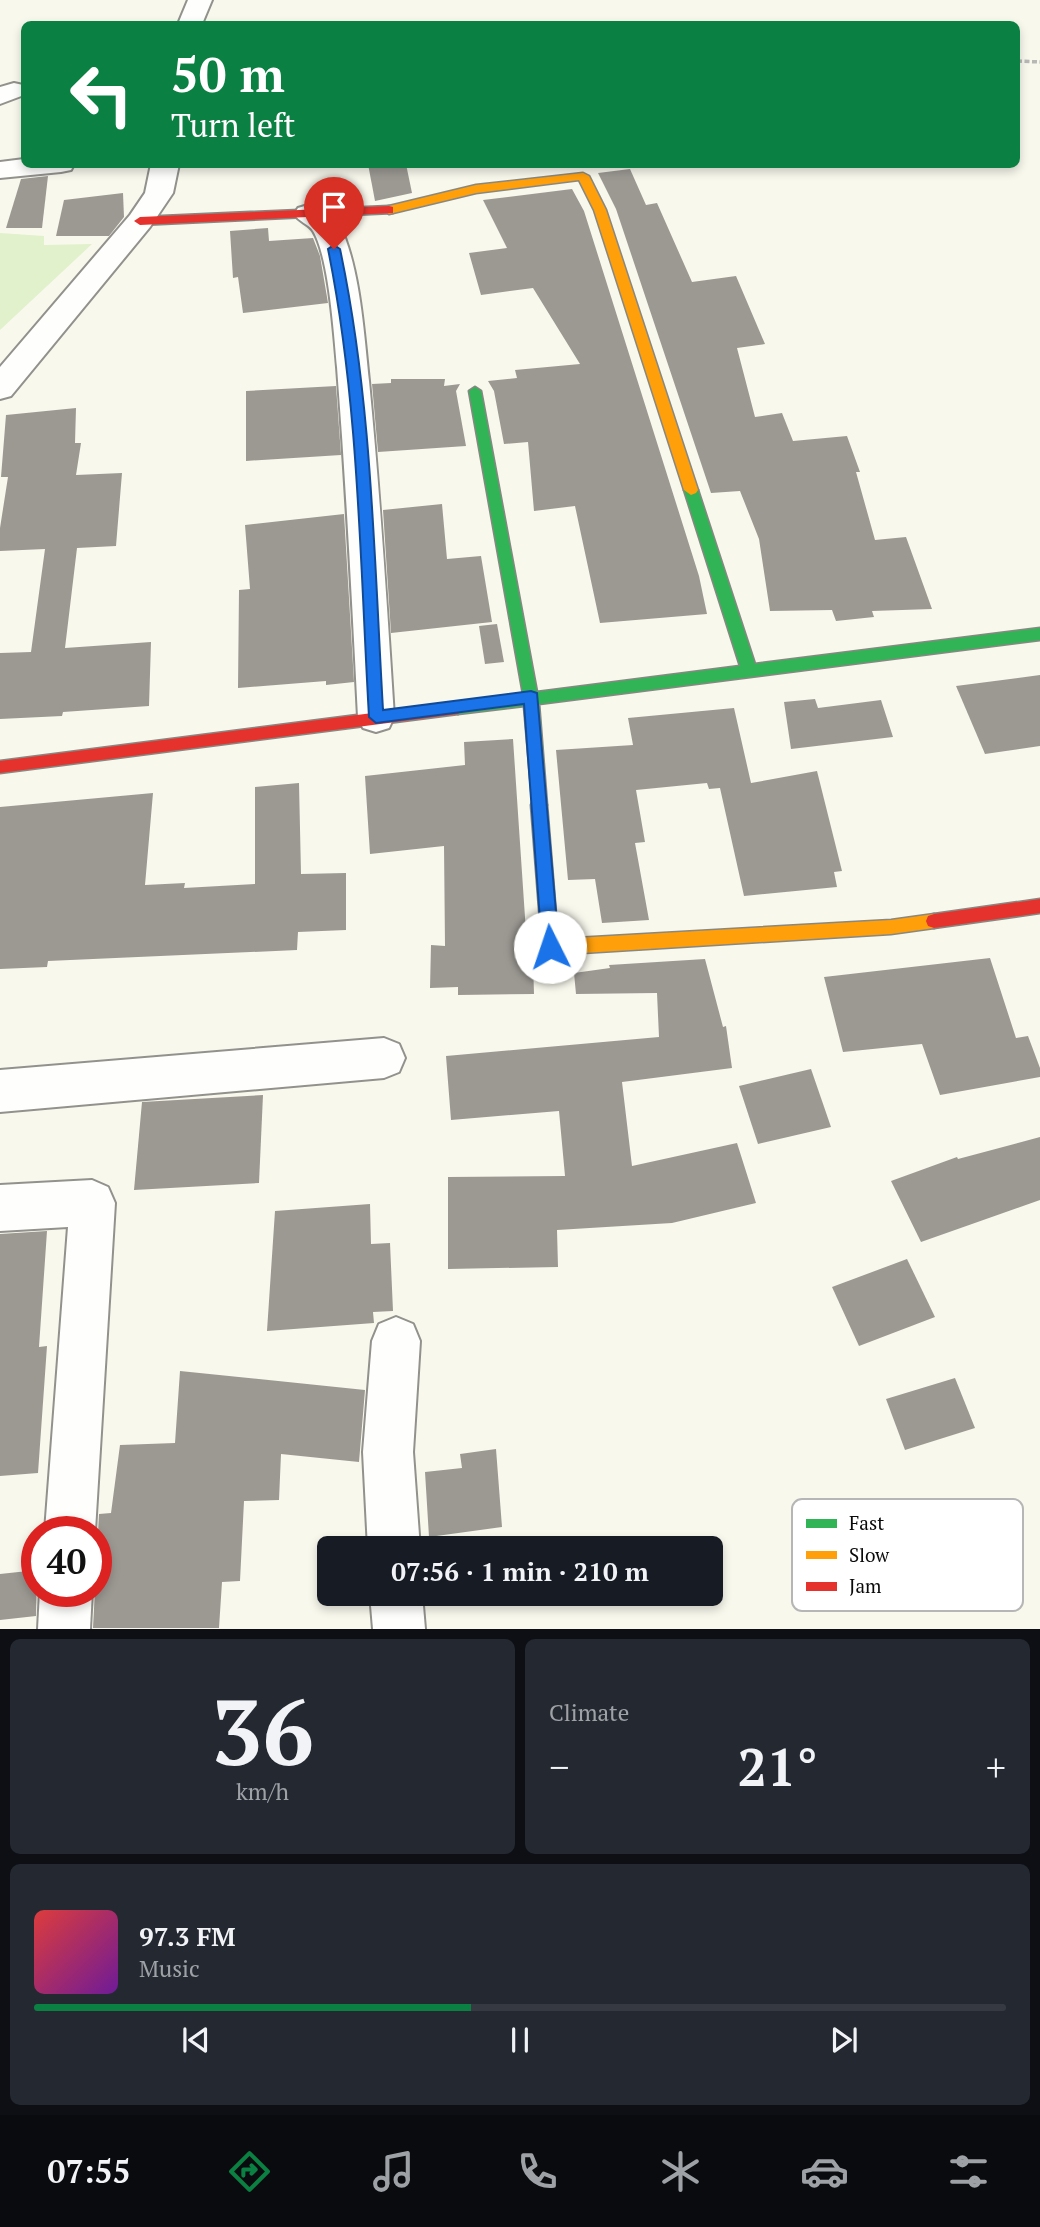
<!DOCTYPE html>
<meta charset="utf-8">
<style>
body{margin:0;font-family:"PT Serif",serif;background:#242831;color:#f1f3f6;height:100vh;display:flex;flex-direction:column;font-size:26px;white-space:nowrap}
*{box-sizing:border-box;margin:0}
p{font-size:23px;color:#9ea1a6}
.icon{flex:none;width:38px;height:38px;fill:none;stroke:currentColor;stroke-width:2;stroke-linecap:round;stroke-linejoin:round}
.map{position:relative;height:1629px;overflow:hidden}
.sheet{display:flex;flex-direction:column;gap:10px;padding:10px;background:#0d0f14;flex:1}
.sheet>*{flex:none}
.top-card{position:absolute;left:21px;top:21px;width:999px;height:147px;border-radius:10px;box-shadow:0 4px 10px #0003;background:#0b8043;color:#fff;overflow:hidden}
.speed{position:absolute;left:21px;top:1516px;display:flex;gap:14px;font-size:35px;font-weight:700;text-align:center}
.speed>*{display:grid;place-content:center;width:91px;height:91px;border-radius:50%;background:#171b24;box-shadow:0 4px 10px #0003;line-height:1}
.speed .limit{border:10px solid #d22;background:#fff;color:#111}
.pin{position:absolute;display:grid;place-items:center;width:60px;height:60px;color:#fff;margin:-72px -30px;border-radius:50% 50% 50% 0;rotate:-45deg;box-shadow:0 0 7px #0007}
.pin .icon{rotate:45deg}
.me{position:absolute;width:77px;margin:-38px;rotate:356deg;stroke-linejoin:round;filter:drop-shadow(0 0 5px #0008)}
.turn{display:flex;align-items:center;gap:24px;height:147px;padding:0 35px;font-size:32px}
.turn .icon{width:91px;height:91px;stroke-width:2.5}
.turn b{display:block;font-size:49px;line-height:60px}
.big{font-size:52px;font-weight:600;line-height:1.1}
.sheet .tile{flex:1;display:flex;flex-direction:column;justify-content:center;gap:10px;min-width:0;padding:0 24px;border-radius:10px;background:#242831}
.sheet .dial{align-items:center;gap:0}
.dial b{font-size:91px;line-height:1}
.song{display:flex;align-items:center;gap:21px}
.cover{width:84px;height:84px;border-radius:10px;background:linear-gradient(135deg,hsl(0 70% 55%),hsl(280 70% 35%))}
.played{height:7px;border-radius:4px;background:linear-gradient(90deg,#0b8043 45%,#363941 45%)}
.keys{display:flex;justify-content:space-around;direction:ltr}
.heat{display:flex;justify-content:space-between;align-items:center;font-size:38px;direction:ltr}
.sheet .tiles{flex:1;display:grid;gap:10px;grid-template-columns:1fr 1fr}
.tile:last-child{grid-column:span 2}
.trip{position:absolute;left:317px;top:1536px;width:406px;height:70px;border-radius:10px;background:#171b24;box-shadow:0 4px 10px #0003;font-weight:600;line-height:70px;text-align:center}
.tabs{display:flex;height:112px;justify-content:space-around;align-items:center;background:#090b0e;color:#9ea1a6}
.tabs .icon{width:49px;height:49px}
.tabs .on{color:#0b8043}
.tabs b{font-size:32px;color:#f1f3f6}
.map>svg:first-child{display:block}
.green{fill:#e1f1cb}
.building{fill:#9c9993}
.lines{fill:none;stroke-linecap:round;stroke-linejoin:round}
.street-casing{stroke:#92918c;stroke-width:4}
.fast-casing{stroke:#888883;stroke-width:3}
.slow-casing{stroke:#888883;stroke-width:3}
.jam-casing{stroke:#888883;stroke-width:3}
.path{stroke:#b7b7b5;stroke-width:3.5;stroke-dasharray:5 2.5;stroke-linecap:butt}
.street{fill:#fefefc;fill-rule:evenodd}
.fast{fill:#30b455;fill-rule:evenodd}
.slow{fill:#ff9f0a;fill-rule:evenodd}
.jam{fill:#e5322d;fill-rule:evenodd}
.route{fill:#1a73e8;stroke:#114b97;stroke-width:2}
.key{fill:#fff;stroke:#b6b6b6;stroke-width:2}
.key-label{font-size:19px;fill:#0a0a0a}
</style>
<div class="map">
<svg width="1040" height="1629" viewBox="0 0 1040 1629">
<rect width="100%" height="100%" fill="#f9f8ed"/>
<polygon class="green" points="0,233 44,236 44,245 92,244 0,330"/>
<g class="building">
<polygon points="368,164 406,164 412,193 375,201"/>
<polygon points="630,169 646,205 657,203 692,282 736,276 765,344 737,348 755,417 782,413 793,441 847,436 860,472 856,472 875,540 906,537 932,609 872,611 874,617 836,621 832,610 770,611 759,539 740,491 711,493 616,209 598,173"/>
<polygon points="48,176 42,228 6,228 21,179"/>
<polygon points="572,189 584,211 699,576 707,614 600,623 575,506 534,511 528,442 504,444 494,391 488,381 517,378 515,370 580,364 533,288 481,295 469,253 507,248 483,200"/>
<polygon points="123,193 124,217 109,236 56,236 64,200"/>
<polygon points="268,228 269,241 313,238 320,256 328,303 243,313 238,277 233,278 230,231"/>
<polygon points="391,379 445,379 444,386 460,384 456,391 466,446 378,452 372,384 391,383"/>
<polygon points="336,386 341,455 246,461 246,391"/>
<polygon points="76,408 75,443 81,443 76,475 122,473 116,546 77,548 65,648 151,642 149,706 63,712 62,716 0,719 0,653 31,652 45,549 0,551 0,528 8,477 1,477 6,415"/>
<polygon points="442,504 447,559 481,556 492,622 391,633 383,510"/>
<polygon points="344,514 354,682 326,685 326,681 238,688 239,590 250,589 245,525"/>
<polygon points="497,624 504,662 485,664 479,626"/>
<polygon points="1040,675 1040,746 985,754 956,686"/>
<polygon points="815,699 818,708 881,700 893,737 791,749 784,702"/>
<polygon points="734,708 751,783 817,771 842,871 834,872 837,887 744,896 720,788 709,789 707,783 636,790 645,842 635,843 649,920 602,923 595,879 568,880 556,750 633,745 628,718"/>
<polygon points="513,739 527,947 533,960 534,994 458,995 458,987 430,988 431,945 445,946 444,846 370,854 365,776 465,765 464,742"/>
<polygon points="299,783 301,874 346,873 346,930 298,932 297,950 48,961 47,967 0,969 0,807 153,793 145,885 185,883 184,888 255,884 255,787"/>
<polygon points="990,958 1016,1038 1028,1036 1040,1068 1040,1077 940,1095 922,1044 843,1052 824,977"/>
<polygon points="705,959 723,1027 726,1026 732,1068 622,1082 632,1166 737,1143 756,1203 672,1223 557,1230 558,1267 448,1269 448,1177 565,1176 559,1111 451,1120 446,1056 659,1037 657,993 576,994 574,973 610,968 609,965"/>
<polygon points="811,1069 831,1127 758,1144 739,1086"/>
<polygon points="263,1095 259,1183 134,1190 142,1102"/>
<polygon points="1040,1137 1040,1200 921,1242 891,1181 957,1157 958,1159"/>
<polygon points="370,1204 371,1244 390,1243 393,1311 373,1312 374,1323 267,1331 275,1211"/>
<polygon points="47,1231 39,1347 47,1346 38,1473 0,1476 0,1234"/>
<polygon points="907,1259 935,1317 859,1346 832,1287"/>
<polygon points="180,1371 365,1390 359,1462 281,1454 279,1500 244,1501 240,1581 222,1582 219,1628 93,1628 99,1514 111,1513 120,1445 175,1443"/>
<polygon points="955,1378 975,1428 905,1450 886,1399"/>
<polygon points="496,1449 502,1527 429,1537 425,1472 462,1468 460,1454"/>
<polygon points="37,1570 36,1616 0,1620 0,1574"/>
</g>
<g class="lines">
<defs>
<g id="street">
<polygon points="188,0 212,0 202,24 178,24"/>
<polygon points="14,83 23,85 24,95 0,104 0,87"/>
<polygon points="24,159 24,164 74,164 71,170 61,172 0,178 0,162"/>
<polygon points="151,164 179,164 173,193 150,227 11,396 0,399 0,367 130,215 145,193"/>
<path d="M308,205C319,208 334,213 339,224C360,266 364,334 369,381C380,493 387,605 394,717L389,728L376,732L363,728L358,717C352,600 346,483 337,367C334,335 329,257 313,231C309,224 299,222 294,214L298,208Z"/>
<polygon points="384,1038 399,1044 405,1058 399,1072 384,1078 0,1112 0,1070"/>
<polygon points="92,1180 108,1187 115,1203 95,1531 45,1531 68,1227 0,1231 0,1185"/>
<polygon points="396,1317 413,1324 420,1341 413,1452 420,1549 368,1549 363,1452 372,1341 379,1324"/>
<polygon points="40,1591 92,1591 90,1629 38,1629"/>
<polygon points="370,1594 422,1594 425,1629 373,1629"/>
</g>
<polygon id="fast" points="475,387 481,391 537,692 740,666 684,490 691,485 698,490 755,664 1040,628 1040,640 539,704 547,805 545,810 533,810 524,706 458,714 450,708 458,702 523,694 469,391"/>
<g id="slow">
<polygon points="583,173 589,176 606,210 698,490 696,493 691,495 684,490 594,210 579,180 476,193 389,214 383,210 385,207 476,185"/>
<polygon points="539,798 545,800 547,805 558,939 891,920 934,914 940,916 942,921 940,926 934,928 891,934 550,955 544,952 542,947 531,805 533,800"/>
</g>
<g id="jam">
<polygon points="389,206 393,207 393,213 140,225 134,221 140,217"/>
<polygon points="458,702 466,708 458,714 0,773 0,761"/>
<polygon points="1040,899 1040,913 934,928 928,926 926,921 928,916 934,914"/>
</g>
</defs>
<use href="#street" class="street-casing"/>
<use href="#fast" class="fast-casing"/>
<use href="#slow" class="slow-casing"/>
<use href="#jam" class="jam-casing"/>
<polyline class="path" points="1017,61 1040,62"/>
<use href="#street" class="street"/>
<use href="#fast" class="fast"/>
<use href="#slow" class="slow"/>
<use href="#jam" class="jam"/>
</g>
<path class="route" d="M334,245L340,249C372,400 374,556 383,710L531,691L537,693L559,947L556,952L550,954L544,952L542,947L524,704L376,723L369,717C360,561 359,402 328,249Z"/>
<rect x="792" y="1499" width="231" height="112" rx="10" class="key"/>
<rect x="806" y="1519" width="31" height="9" fill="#30b455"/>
<rect x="806" y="1551" width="31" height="8" fill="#ff9f0a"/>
<rect x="806" y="1582" width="31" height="9" fill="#e5322d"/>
<g class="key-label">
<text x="849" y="1530">Fast</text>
<text x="849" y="1562">Slow</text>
<text x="849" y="1593">Jam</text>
</g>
</svg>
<div class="speed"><div class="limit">40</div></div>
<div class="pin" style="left:334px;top:249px;background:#d93025"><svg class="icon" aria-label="arrive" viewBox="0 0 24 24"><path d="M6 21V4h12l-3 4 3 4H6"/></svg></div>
<svg class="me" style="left:550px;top:947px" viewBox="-20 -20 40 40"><circle r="19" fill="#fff"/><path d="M0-13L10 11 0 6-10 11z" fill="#1a73e8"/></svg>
<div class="trip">07:56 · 1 min · 210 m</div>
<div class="top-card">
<div class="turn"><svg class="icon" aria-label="left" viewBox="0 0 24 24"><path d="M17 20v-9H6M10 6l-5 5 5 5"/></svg><div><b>50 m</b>Turn left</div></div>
</div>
</div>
<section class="sheet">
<div class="tiles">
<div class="tile dial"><b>36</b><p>km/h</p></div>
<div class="tile"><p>Climate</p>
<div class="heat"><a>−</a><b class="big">21°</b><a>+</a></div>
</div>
<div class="tile">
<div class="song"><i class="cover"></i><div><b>97.3 FM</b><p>Music</p></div></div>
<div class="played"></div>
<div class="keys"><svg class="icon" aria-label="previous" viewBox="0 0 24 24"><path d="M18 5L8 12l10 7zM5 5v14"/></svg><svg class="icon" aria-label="pause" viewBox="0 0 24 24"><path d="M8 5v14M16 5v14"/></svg><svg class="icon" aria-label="next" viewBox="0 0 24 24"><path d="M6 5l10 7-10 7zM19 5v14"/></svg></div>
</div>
</div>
</section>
<nav class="tabs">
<b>07:55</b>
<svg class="icon on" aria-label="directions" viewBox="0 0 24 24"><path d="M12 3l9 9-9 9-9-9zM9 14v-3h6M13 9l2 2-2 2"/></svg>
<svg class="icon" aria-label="music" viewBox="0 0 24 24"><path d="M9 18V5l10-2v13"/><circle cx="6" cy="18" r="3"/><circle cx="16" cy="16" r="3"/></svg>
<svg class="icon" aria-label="phone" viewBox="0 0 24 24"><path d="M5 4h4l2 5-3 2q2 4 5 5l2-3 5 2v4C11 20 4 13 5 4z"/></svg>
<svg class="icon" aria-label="climate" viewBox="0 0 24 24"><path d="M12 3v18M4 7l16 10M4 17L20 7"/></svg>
<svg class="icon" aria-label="car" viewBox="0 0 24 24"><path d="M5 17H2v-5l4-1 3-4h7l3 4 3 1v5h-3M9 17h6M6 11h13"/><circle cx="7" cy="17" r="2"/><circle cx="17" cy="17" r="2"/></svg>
<svg class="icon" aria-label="filters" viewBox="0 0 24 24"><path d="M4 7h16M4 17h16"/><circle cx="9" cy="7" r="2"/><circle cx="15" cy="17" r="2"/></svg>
</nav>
